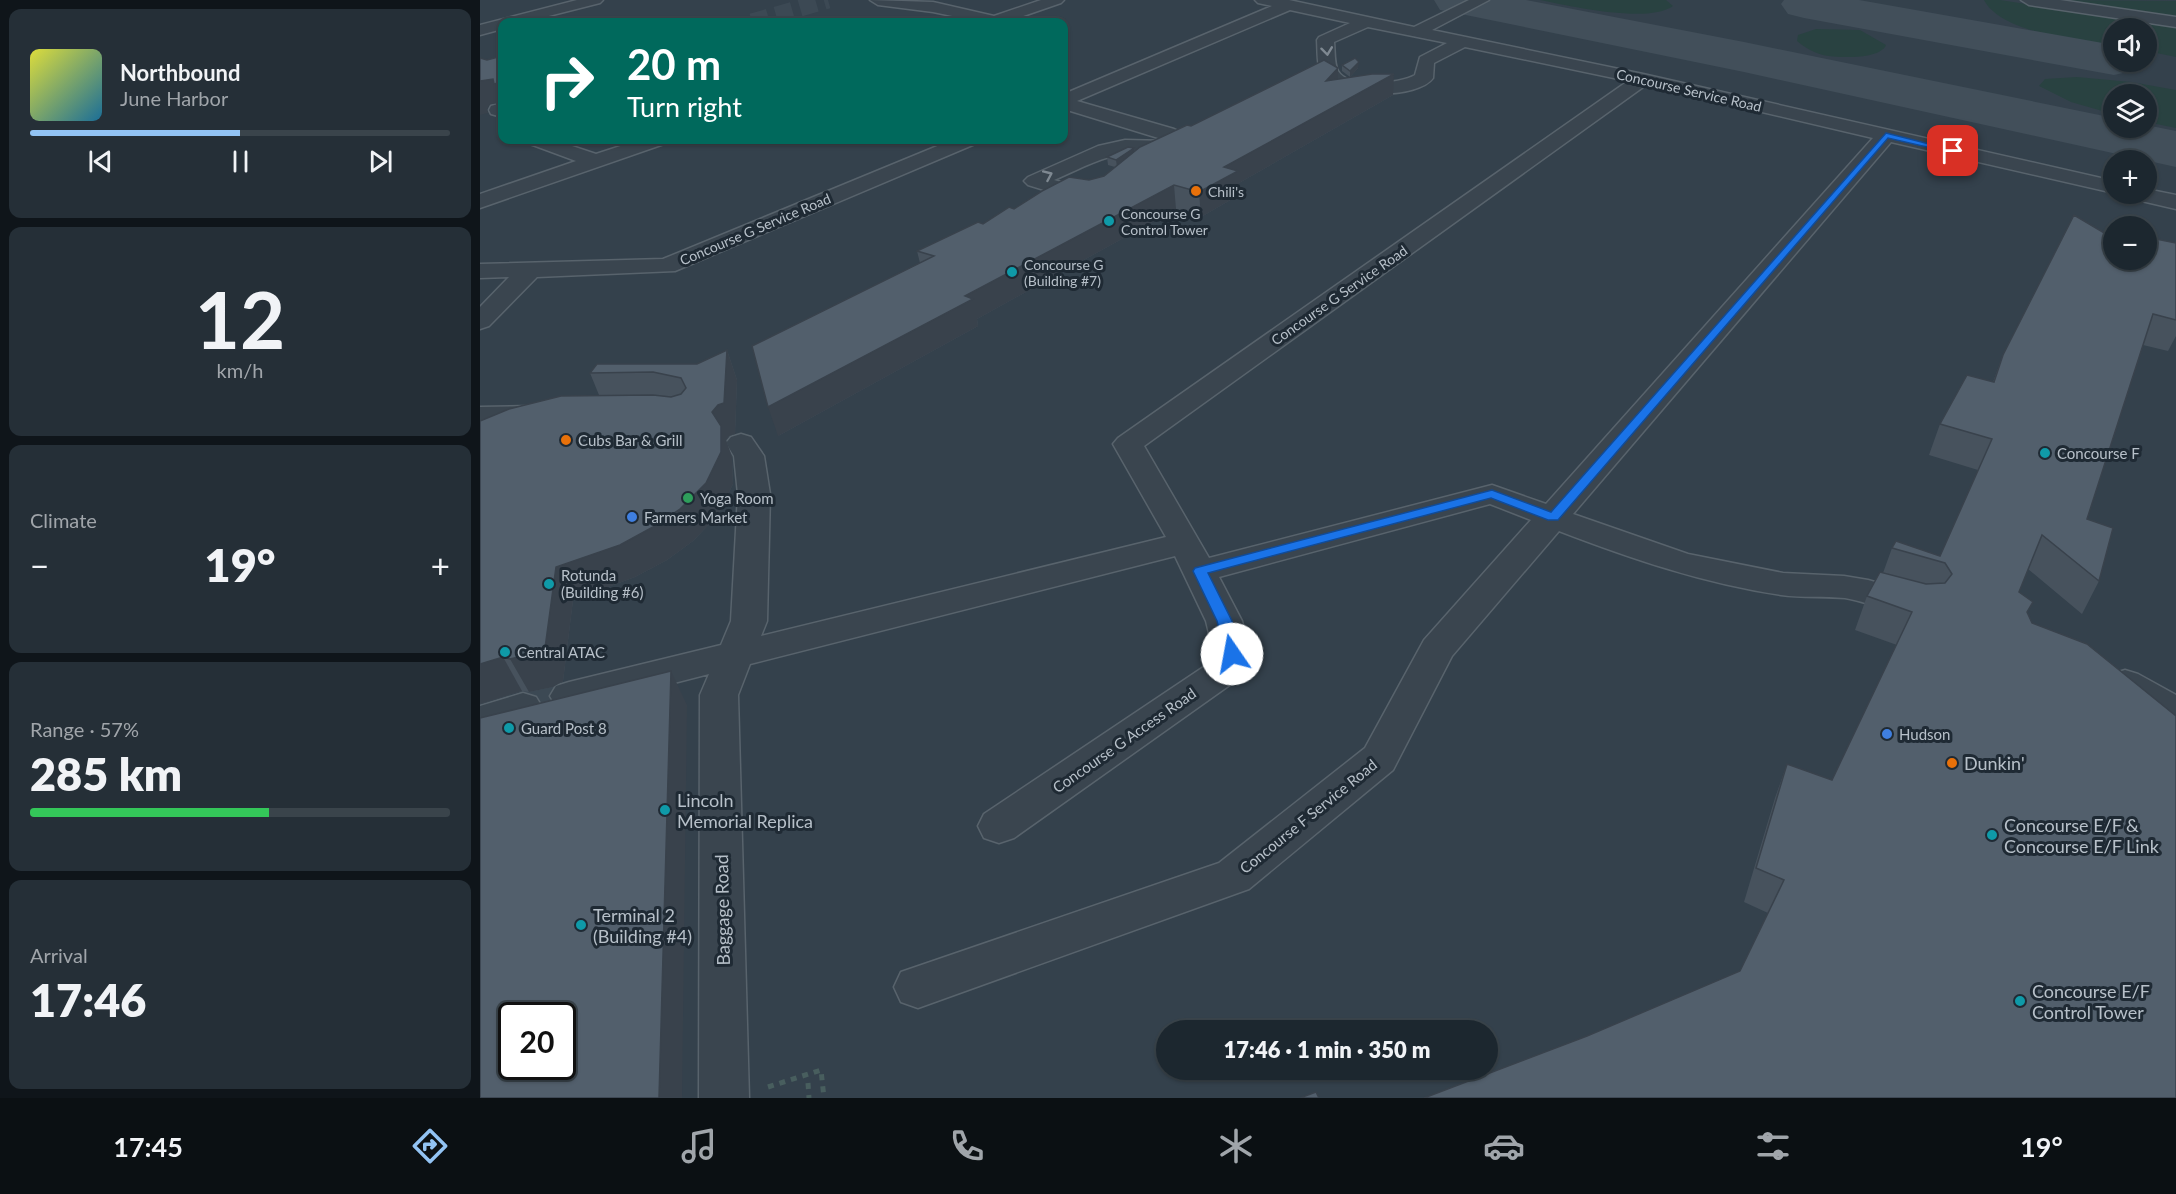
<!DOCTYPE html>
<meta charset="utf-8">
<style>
body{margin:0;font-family:Lato,sans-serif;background:#252f37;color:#f1f3f6;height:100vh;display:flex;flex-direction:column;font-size:22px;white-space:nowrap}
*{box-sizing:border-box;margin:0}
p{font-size:20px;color:#a0a5aa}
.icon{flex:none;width:33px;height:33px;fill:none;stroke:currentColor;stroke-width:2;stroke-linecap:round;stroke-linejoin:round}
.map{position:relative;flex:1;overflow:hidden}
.sheet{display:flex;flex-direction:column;gap:9px;padding:9px;background:#0f151a;width:480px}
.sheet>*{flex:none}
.top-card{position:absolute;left:18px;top:18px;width:570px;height:126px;border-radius:12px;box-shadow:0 2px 4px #0004,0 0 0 2px #3a444b;background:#00695c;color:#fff;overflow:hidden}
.controls{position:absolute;left:1623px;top:18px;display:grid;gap:12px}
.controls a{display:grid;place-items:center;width:54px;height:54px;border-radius:50%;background:#1c272f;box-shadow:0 2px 4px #0004,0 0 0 2px #3a444b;font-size:30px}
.speed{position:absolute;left:18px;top:1002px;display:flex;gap:12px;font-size:30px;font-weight:700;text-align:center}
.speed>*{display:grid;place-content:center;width:78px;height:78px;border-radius:50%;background:#1c272f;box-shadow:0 2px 4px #0004,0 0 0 2px #3a444b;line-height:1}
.speed .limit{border:3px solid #111;border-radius:9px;background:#fff;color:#111}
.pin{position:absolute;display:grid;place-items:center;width:51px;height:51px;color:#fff;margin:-26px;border-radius:12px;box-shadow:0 3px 9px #0006}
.me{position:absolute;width:66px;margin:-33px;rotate:348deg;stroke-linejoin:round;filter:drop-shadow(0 0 4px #0008)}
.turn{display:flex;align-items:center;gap:21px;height:126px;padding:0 30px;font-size:27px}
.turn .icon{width:78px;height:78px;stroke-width:2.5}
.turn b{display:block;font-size:42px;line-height:51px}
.big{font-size:45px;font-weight:800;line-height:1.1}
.sheet .widget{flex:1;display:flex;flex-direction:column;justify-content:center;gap:9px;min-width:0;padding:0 21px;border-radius:12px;background:#252f37}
.sheet .dial{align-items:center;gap:0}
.dial b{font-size:78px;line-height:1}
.song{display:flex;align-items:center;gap:18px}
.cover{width:72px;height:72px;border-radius:9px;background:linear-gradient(135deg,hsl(60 70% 55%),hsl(200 70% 35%))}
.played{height:6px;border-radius:3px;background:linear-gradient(90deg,#92c3f3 50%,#3a444b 50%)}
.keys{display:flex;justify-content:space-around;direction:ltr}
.heat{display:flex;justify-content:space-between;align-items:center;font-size:33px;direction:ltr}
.charge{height:9px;border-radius:4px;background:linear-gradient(90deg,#34c759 57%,#3a444b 0)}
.trip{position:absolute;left:676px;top:1020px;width:342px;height:60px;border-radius:30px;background:#1c272f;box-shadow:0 2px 4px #0004,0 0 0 2px #3a444b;font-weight:800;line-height:60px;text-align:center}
.tab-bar{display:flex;height:96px;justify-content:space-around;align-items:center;background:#0b1013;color:#a0a5aa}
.tab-bar .icon{width:42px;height:42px}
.tab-bar .on{color:#92c3f3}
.tab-bar b{font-size:27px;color:#f1f3f6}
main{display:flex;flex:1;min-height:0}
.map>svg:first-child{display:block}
.airport{fill:#34414c;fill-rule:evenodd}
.green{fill:#294241}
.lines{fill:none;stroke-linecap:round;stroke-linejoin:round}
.taxiway{fill:#424f5a;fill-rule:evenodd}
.minor-tunnel-far1{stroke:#3c4954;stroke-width:17;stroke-dasharray:17 8;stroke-linecap:butt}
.minor-tunnel{stroke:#3c4954;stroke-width:35;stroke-dasharray:35 18;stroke-linecap:butt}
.minor-casing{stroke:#58636c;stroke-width:3}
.path{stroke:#485e5e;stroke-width:5;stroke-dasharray:6 6;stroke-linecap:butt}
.minor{fill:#3a454f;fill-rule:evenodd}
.wall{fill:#47525d}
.shaded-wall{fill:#39424c}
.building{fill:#525f6c;stroke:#39424c;stroke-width:1.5;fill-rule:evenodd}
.oneway{stroke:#7f8992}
.route{fill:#1a73e8;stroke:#114b97;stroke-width:1.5}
.food-dot{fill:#e8710a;stroke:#1f2a34;stroke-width:2}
.culture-dot{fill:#0f9aa8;stroke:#1f2a34;stroke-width:2}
.leisure-dot{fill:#2e9e5b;stroke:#1f2a34;stroke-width:2}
.shop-dot{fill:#3f7fe0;stroke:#1f2a34;stroke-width:2}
.labels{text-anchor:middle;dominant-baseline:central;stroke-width:6;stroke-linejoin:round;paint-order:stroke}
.far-street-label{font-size:14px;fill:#b7c0c9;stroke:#1f2a34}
.far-poi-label{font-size:14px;fill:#b7c0c9;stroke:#1f2a34;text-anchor:start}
.poi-label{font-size:15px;fill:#b7c0c9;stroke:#1f2a34;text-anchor:start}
.street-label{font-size:15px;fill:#b7c0c9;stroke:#1f2a34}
.near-poi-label{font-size:18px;fill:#b7c0c9;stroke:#1f2a34;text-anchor:start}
.near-street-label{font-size:18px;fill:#b7c0c9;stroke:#1f2a34}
</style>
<main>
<section class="sheet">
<div class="widget">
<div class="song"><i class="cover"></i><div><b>Northbound</b><p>June Harbor</p></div></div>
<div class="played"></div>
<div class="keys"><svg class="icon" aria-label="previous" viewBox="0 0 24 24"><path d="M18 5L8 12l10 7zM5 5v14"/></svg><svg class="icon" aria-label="pause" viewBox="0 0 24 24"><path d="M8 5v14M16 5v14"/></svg><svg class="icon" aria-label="next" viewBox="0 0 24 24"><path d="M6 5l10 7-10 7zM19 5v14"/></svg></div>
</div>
<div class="widget dial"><b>12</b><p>km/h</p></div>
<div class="widget"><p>Climate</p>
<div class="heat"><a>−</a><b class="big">19°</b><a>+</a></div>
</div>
<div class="widget"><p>Range · 57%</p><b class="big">285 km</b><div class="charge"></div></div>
<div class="widget"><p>Arrival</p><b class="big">17:46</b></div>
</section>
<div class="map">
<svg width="1696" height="1098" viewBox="0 0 1696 1098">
<rect width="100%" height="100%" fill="#26343f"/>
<path class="airport" d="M0,0H1696V1098H0ZM22,22H584V140H22ZM1634,28H1666V62H1634ZM1634,94H1666V128H1634ZM1634,160H1666V194H1634ZM1634,226H1666V260H1634ZM32,1016H82V1066H32ZM687,1030H1008V1070H687Z"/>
<g class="green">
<path d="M1060,0H1186L1193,6C1168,24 1090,6 1060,0Z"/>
<path d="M1504,0H1520L1696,27V57L1667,51L1666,28H1634L1633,45C1598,39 1522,34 1504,0Z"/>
<polygon points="1572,0 1696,1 1696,18"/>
<path d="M1336,29L1380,30L1406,45C1400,60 1357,58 1343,55C1334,53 1324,47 1317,41L1318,35Z"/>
<polygon points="1597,77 1651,82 1696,90 1696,128 1667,122 1666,94 1634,94 1633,114 1591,102 1559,86 1565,79"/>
</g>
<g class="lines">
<g class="taxiway">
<polygon points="954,0 1046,0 1264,42 1634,118 1634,128 1666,128 1666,125 1696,131 1696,167 1264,72 976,13 960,10"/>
<polygon points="1304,0 1379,0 1634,45 1634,62 1658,62 1652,71 1634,75 1324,18 1308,14 1301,4"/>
</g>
<polyline class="minor-tunnel-far1" points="272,22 348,0"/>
<polyline class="minor-tunnel" points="43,707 89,696"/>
<defs>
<g id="minor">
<polygon points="97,0 123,0 120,3 45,22 22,22 22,29 0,35 0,25"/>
<polygon points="390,0 453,2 514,16 561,0 584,0 581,3 526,22 501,22 453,12 398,5"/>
<path d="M775,0H809L934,27L989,0H1009L952,30L1163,74L1634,181V193L1411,142L1093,514L1208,554L1303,573L1364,576L1388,580L1444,596L1449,604L1444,612C1419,619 1391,602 1365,598C1344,596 1322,598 1301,595C1223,583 1152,559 1079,531L972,656L913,770L769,889L438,1008L421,1002L414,987L421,972L739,863L885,748L944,640L1051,520L1010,504L739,577L762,621L770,654L754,682L534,838L519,843L504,838L498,826L504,814L728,664L734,654L726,621L695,556L270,664L258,695L269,1098H219L220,695L229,674L89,710L76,706L70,696L76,686L89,682L241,645L251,621L258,494L254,456L246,443L251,437L261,434L271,437L284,456L290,494L287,621L281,636L686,537L633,444L638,438L1148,81L985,47L954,63L953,78C938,99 864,98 846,80C836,70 838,53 837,40L839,37L870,23L810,10L597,101L694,129L707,135L710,142L707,146L682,159H668L665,155L666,153C630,151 607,166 574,180L604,189L614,188L622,189L625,194L622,199L603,202L548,185L544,181L548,177L618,146L645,140L688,141L584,109V94L792,6L778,3ZM888,27L967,43L940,57L935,75C920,84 868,89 858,71C854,63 855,51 854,42ZM1166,85L1393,138L1066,504L1012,485L729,558L664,446Z"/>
<polygon points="1541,0 1580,0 1696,17 1696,27 1549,5"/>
<polygon points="18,104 22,105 22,117 11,114 9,110 11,106"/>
<polygon points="47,140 74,140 116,154 159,140 187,140 184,144 0,208 0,194 96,161 50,144"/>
<polygon points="472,140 498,140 495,144 195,271 57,277 9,326 0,329 0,307 29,277 0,278 0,264 183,259"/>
<polygon points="1666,189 1696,195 1696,209 1653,199 1650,194 1666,194"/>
<polygon points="57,406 67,409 71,415 67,421 57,424 0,425 0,407"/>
<path d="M1645,670L1658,674L1696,695V727C1676,721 1637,701 1626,683L1632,674Z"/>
<polygon points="43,693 56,697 62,707 56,717 0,734 0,706"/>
</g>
</defs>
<use href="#minor" class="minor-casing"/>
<g class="path">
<polyline points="328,1083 329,1098"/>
<polyline points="288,1087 341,1070 344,1098"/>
</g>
<use href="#minor" class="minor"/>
</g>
<g class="wall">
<polygon points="862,65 878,68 870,77 862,71"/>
<polygon points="858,79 913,95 759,183 759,195 721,217 696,209 497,319 498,326 298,436 440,263 437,251 503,224 534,209 609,180 624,176 635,167 628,165 627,157 654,148 654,152 711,126"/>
<polygon points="1626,234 1674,243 1676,239 1696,243 1696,336 1688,351 1663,345 1607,519 1619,581 1602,614 1548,569 1539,592 1548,614 1696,1098 1107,1036 1260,971 1288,913 1264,902 1295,798 1307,764 1352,780 1417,645 1375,630 1387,596 1403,573 1412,548 1460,556 1498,470 1449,455 1460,424 1513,382 1523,355"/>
<polygon points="247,350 257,380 255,434 249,436 246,440 252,457 253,484 238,515 213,541 187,560 155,577 93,600 83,681 73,687 49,692 42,691 0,704 0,421 119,395 110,373 217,364"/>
</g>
<g class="shaded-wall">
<polygon points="879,62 878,68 870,77 870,71"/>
<polygon points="858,68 858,89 846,81"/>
<polygon points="914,74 913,95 759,183 759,195 721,217 719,192 744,167"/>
<polygon points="13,79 22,82 22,104 22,103 10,104 7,109 8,113 0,115 0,81"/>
<polygon points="654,148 654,155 637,167 636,160"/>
<polygon points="694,185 696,209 497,319 498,326 298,436 288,407 485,296"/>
<polygon points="247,350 257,380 255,434 249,436 246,440 252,457 253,484 238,515 213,541 187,560 155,577 93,600 83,681 73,687 49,692 30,659 76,567 232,412"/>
<polygon points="23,657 42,691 0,704 0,664"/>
<polygon points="191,671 207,705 202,1098 179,1098"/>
</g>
<g class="building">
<polygon points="22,56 22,82 14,84 13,79 0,81 0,58 7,60"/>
<polygon points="875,58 879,62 870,71 862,65"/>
<polygon points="844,60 858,68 846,81 892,74 914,74 744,167 758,171 719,192 694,185 485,296 493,299 288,407 272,346 454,256 437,251 498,222 503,224 529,207 534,209 562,191 589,177 609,180 624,176 660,147 707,125 711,126"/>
<polygon points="648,147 654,148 636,160 627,157"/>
<polygon points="1594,215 1626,234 1634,236 1634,260 1666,260 1666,242 1674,243 1676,239 1696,243 1696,320 1673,314 1607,519 1633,528 1619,581 1562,535 1539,592 1553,602 1547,612 1552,623 1607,644 1696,716 1696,1098 944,1098 1107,1036 1260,971 1304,880 1276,868 1307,764 1352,780 1432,612 1387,596 1400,572 1446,584 1465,583 1472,574 1465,563 1412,548 1416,541 1460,556 1512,439 1460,424 1487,375 1514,382 1523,355"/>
<polygon points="247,350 244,403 238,405 232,412 241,426 241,452 226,483 200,509 173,527 140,545 76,567 65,648 55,653 30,659 23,657 0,664 0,421 29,409 81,396 173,395 191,397 201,394 206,388 201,378 173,372 110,373 117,364 217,364"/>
<path d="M191,671L179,1098H0V718ZM32,1016H82V1066H32Z"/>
<polygon points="836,1092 839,1098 820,1098"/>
</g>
<defs><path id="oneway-chevron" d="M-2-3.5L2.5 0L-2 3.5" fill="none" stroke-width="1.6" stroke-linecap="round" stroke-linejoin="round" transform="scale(1.5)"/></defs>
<g class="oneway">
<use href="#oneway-chevron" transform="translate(847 51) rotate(83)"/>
<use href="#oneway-chevron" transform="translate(568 175) rotate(-24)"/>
</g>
<polygon class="route" points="1406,133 1477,151 1473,153 1408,138 1078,520 1068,520 1011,498 728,573 752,621 759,654 757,657 746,657 737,621 713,571 715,568 1012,490 1071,512"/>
<g class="food-dot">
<circle cx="716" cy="191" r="6"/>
<circle cx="86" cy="440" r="6"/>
<circle cx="1472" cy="763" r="6"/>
</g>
<g class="culture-dot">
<circle cx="629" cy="221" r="6"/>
<circle cx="532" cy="272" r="6"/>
<circle cx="1565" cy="453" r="6"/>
<circle cx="69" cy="584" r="6"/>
<circle cx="25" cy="652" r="6"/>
<circle cx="29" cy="728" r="6"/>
<circle cx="185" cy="810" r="6"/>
<circle cx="1512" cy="835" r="6"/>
<circle cx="101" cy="925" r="6"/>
<circle cx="1540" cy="1001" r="6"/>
</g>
<circle class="leisure-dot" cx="208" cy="498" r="6"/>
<g class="shop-dot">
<circle cx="152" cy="517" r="6"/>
<circle cx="1407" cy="734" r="6"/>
</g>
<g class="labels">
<g class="far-street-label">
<text transform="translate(1209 90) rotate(13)">Concourse Service Road</text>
<text transform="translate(275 229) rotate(-23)">Concourse G Service Road</text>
<text transform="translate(859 295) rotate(-35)">Concourse G Service Road</text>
</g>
<g class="far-poi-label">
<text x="728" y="191">Chili's</text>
<text x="641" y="213">Concourse G<tspan x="641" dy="16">Control Tower</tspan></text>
<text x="544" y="264">Concourse G<tspan x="544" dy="16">(Building #7)</tspan></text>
</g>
<g class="poi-label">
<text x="98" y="440">Cubs Bar &amp; Grill</text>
<text x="1577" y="453">Concourse F</text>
<text x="220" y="498">Yoga Room</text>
<text x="164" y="517">Farmers Market</text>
<text x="81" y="575">Rotunda<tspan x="81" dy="17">(Building #6)</tspan></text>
<text x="37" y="652">Central ATAC</text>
<text x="41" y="728">Guard Post 8</text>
<text x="1419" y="734">Hudson</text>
</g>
<g class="street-label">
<text transform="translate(644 740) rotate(-35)">Concourse G Access Road</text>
<text transform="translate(828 816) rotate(-39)">Concourse F Service Road</text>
</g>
<g class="near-poi-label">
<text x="1484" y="763">Dunkin'</text>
<text x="197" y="800">Lincoln<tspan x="197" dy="21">Memorial Replica</tspan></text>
<text x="1524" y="825">Concourse E/F &amp;<tspan x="1524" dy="21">Concourse E/F Link</tspan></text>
<text x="113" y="915">Terminal 2<tspan x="113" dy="21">(Building #4)</tspan></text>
<text x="1552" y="991">Concourse E/F<tspan x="1552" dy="21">Control Tower</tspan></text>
</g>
<g class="near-street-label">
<text transform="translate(242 910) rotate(-91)">Baggage Road</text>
</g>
</g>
</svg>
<div class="controls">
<a><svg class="icon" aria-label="sound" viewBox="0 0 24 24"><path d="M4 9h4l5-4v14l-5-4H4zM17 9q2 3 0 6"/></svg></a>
<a><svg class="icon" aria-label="layers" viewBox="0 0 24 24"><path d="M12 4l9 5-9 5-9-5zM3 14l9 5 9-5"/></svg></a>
<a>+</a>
<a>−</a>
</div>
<div class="speed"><div class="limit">20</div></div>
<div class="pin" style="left:1473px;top:151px;background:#d93025"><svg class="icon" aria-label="arrive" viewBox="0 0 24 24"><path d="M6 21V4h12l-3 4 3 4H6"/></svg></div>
<svg class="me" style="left:752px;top:654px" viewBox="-20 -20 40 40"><circle r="19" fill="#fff"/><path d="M0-13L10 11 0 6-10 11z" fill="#1a73e8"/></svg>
<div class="trip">17:46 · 1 min · 350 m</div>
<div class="top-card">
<div class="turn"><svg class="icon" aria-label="right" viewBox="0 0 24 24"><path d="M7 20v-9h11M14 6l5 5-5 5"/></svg><div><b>20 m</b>Turn right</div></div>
</div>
</div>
</main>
<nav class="tab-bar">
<b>17:45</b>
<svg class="icon on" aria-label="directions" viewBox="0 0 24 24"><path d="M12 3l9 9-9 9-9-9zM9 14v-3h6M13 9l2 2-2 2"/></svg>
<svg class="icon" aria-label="music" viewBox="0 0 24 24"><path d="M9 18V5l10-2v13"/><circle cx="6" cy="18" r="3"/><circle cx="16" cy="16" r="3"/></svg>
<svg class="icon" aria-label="phone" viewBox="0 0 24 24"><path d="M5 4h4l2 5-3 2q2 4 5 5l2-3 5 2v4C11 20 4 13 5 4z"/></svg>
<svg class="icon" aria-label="climate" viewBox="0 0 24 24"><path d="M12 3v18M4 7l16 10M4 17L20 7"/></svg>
<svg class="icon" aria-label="car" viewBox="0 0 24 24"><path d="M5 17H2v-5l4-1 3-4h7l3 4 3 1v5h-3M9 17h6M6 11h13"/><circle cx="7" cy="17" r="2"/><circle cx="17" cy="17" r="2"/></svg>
<svg class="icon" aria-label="filters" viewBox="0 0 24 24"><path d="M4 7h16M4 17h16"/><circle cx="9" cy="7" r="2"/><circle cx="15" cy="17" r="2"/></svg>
<b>19°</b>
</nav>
